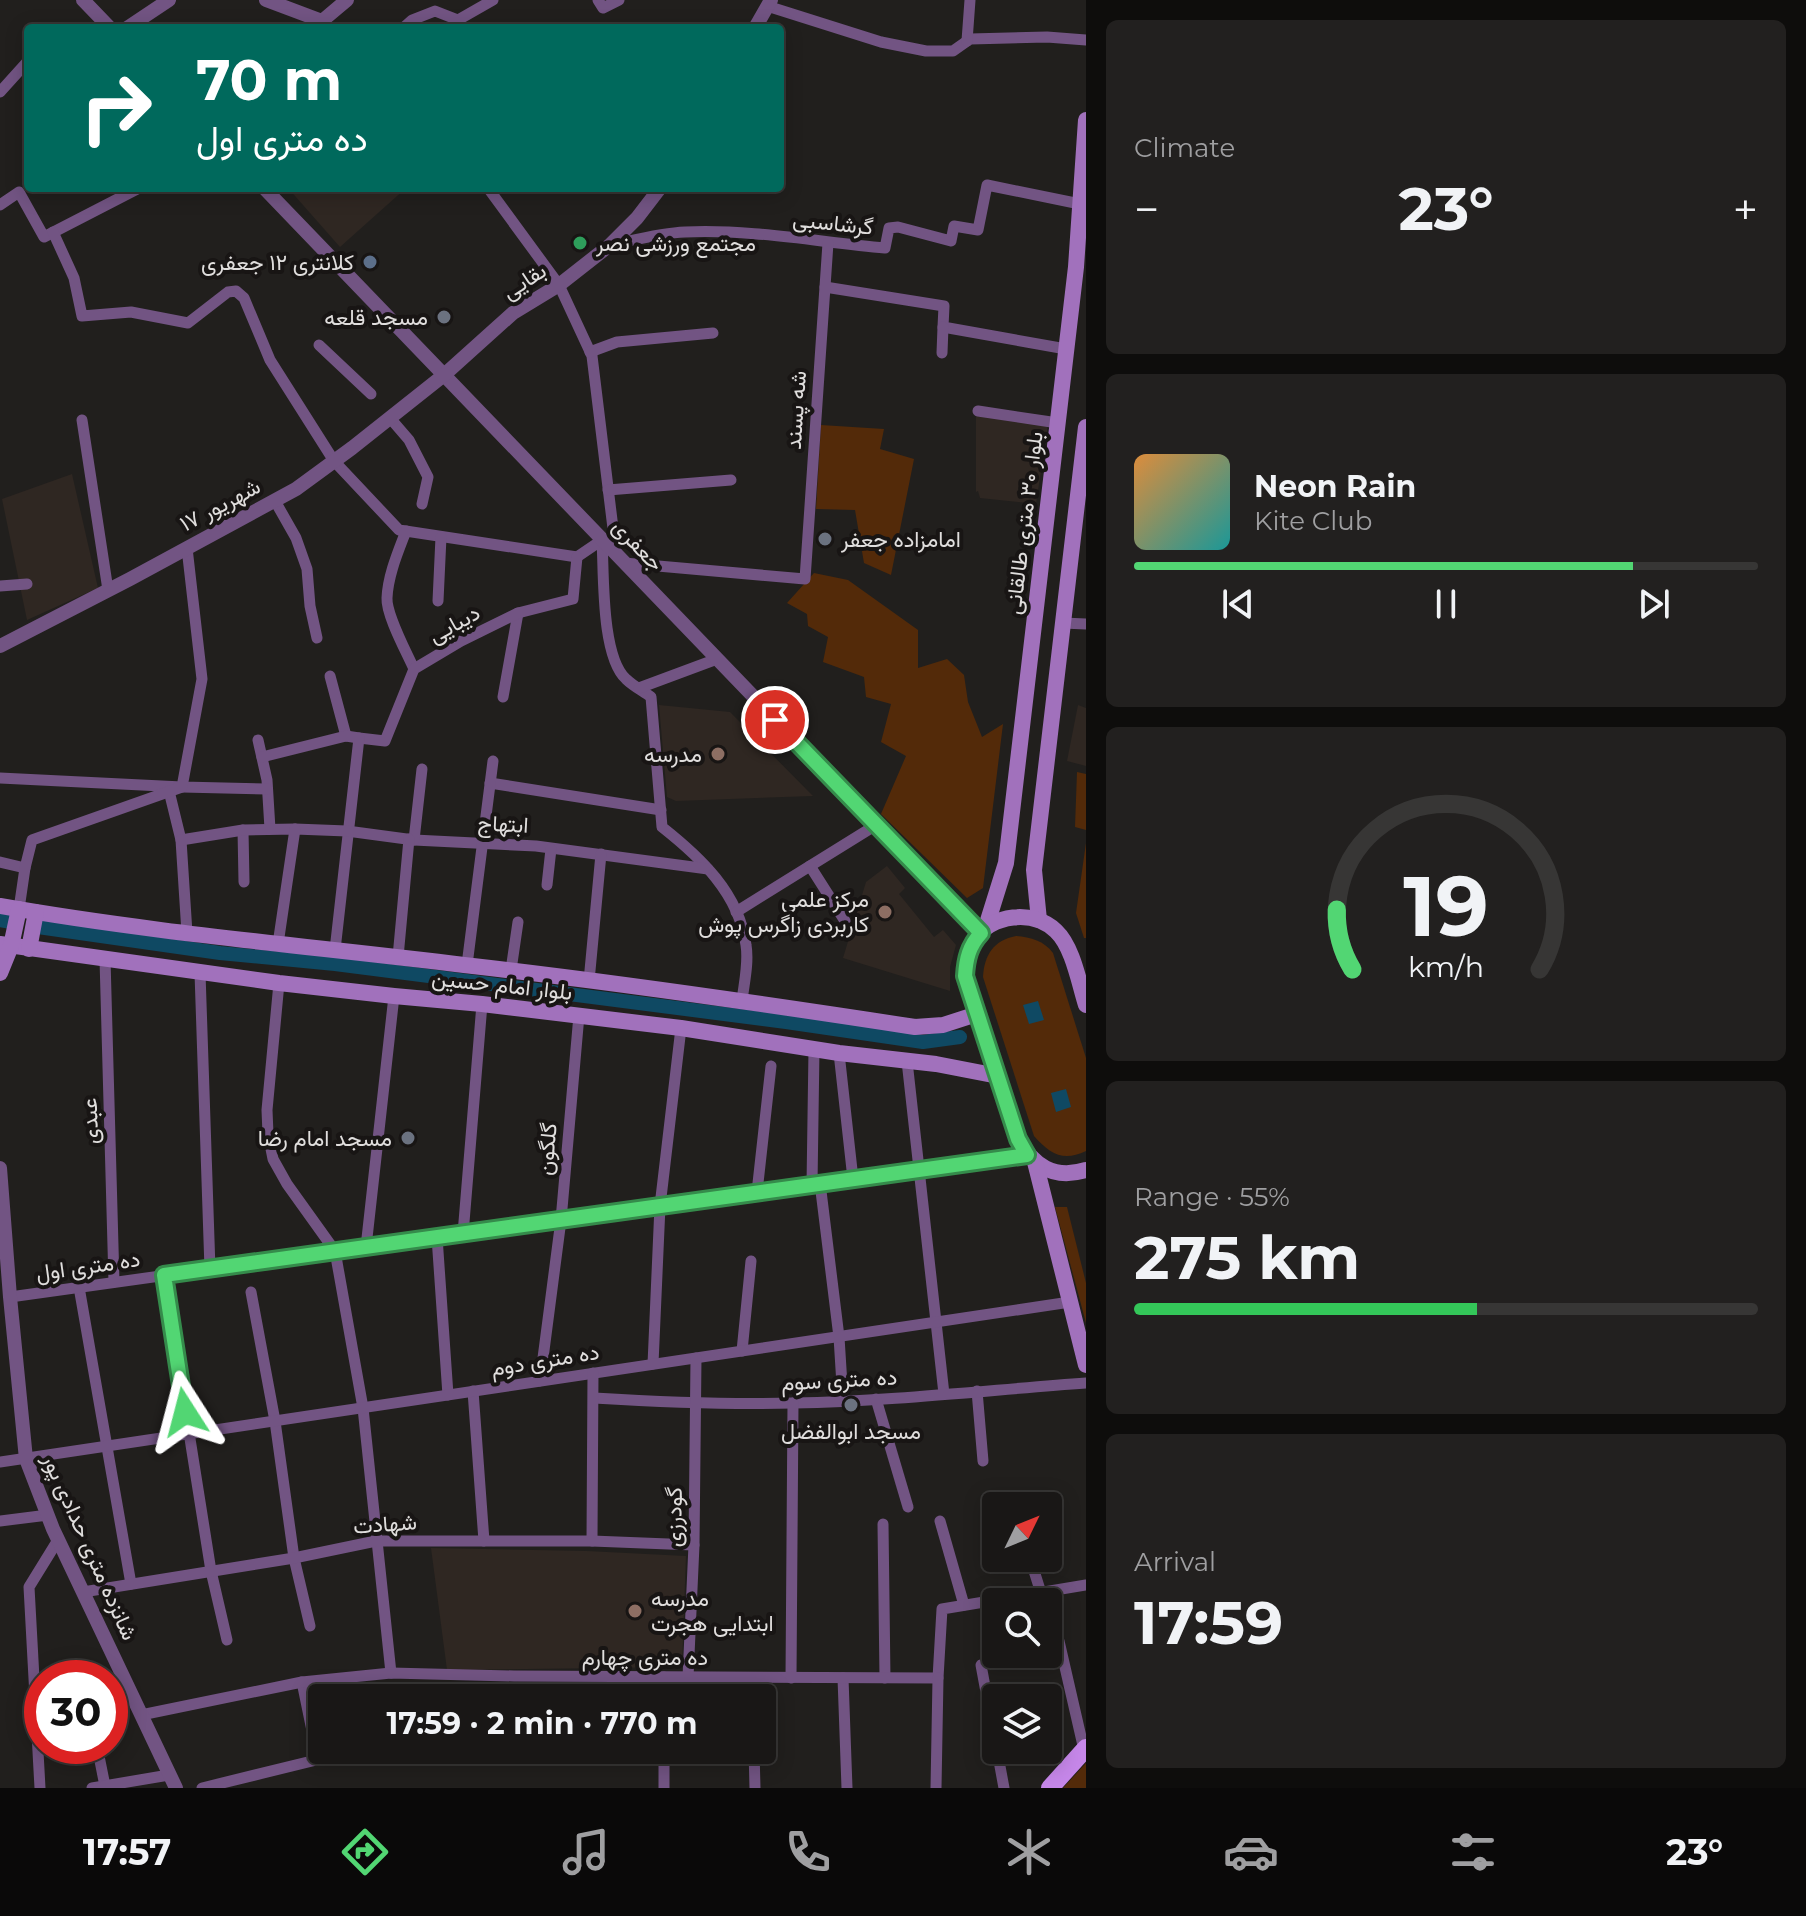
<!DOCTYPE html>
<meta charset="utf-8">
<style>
body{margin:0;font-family:Montserrat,Vazirmatn,sans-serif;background:#22201f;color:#f1f3f6;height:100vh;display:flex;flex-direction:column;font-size:30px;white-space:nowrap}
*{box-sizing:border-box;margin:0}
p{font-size:26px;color:#9f9fa1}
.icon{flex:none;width:44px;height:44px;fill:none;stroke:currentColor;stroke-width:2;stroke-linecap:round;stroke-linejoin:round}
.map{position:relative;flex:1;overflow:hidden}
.drawer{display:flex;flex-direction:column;gap:20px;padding:20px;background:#0e0d0c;width:720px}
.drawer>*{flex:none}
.banner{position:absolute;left:24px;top:24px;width:760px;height:168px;border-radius:8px;box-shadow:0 4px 20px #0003,0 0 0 2px #373635;background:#00695c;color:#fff;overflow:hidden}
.needle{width:52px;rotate:47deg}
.buttons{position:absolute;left:982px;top:1492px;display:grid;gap:16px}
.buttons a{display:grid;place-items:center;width:80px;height:80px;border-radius:8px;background:#191716;box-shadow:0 4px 20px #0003,0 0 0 2px #373635;font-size:40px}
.speed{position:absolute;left:24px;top:1660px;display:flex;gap:16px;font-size:40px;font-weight:700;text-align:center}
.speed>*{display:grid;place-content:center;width:104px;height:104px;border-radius:50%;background:#191716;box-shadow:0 4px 20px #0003,0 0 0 2px #373635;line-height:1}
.speed .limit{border:12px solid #d22;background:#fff;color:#111}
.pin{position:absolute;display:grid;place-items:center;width:68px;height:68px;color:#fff;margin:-34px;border:4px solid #fff;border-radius:50%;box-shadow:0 2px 8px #0007}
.me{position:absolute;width:88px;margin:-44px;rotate:351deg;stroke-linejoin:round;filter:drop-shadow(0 0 6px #0008)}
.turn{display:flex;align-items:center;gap:28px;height:168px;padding:0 40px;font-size:36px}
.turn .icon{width:104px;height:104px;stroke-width:2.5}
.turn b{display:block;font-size:56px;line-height:68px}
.big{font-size:60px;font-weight:700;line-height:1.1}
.drawer .tile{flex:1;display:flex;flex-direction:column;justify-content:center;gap:12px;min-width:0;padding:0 28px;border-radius:12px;background:#22201f}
.drawer .dial{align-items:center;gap:0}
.dial svg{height:208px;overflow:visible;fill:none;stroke:#373635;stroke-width:7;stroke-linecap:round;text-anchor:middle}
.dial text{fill:#f1f3f6;stroke:none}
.song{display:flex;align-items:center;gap:24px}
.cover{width:96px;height:96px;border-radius:12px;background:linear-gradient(135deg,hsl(30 70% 55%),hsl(180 70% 35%))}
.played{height:8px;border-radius:4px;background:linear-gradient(90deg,#52d673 80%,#373635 80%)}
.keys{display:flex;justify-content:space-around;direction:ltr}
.heat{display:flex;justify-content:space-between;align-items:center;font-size:44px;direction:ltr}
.charge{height:12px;border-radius:6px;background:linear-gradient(90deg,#34c759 55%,#373635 0)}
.trip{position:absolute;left:308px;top:1684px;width:468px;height:80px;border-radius:8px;background:#191716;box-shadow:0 4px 20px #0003,0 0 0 2px #373635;font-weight:700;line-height:80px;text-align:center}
.tab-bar{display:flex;height:128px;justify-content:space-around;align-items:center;background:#0a0909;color:#9f9fa1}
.tab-bar .icon{width:56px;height:56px}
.tab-bar .on{color:#52d673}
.tab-bar b{font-size:36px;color:#f1f3f6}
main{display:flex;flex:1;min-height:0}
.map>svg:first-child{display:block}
.built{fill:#2f2722}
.green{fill:#532a09}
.water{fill:#0f4963}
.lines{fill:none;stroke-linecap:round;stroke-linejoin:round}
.canal{stroke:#0f4963;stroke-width:14}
.minor{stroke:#725483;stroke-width:11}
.tertiary{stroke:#725483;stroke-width:14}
.secondary{stroke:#a171bc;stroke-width:16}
.primary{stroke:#c687e9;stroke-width:18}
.route-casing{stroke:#358b4b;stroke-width:20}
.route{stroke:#52d673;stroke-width:14}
.leisure-dot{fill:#2e9e5b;stroke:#181514;stroke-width:3}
.service-dot{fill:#5c6f8a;stroke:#181514;stroke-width:3}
.worship-dot{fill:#6b7280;stroke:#181514;stroke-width:3}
.education-dot{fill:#8d6e63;stroke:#181514;stroke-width:3}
.labels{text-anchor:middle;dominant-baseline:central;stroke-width:8;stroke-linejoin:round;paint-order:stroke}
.street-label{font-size:22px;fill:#e0dedd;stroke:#181514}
.poi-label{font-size:22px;fill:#e0dedd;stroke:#181514;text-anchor:end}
</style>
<main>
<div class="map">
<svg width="1086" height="1788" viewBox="0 0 1086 1788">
<rect width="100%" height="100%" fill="#211f1d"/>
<g class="built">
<polygon points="288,188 406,188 340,247"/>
<polygon points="976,416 1048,424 1036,504 980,498 978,491 976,492"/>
<polygon points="72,474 98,588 27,620 2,499"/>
<polygon points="659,705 730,712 813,796 676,801 667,797"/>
<polygon points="1078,705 1086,708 1086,766 1067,761"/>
<polygon points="887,866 905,888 899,894 934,937 943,930 956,945 950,967 950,991 843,958 866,882"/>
<polygon points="431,1548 587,1551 686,1556 682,1667 447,1670"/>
</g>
<g class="green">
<polygon points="821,425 884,429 880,449 914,459 891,575 864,563 855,510 816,509"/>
<polygon points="814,573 848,580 918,630 918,668 947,659 964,675 968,702 982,737 1003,724 983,888 967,898 881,814 906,756 881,742 891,704 866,697 864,677 823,662 828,637 808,626 807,614 787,603"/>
<polygon points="1077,772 1086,774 1086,830 1075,827"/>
<polygon points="1086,843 1086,938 1084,938 1076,913"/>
<path d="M1016,936C1031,937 1044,941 1053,953L1086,1058V1151C1063,1162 1050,1154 1034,1136L983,977C984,955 994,940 1016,936Z"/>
<polygon points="1055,1207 1067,1207 1086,1283 1086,1323"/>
<polygon points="1086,1763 1086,1788 1063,1788"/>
</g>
<g class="water">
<polygon points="1038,1001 1044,1020 1029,1024 1023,1005"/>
<polygon points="1066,1089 1071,1107 1056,1112 1051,1093"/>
</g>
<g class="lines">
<g class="canal">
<polyline points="0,920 10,922"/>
<polyline points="38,927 220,953 335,964 786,1022 923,1042 960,1037"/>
</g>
<g class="minor">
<polyline points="598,0 603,8 619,0"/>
<polyline points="767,6 881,42 926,51 953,51 970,39 1047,37 1086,40"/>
<polyline points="403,28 412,20 435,11 458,20 493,0"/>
<polyline points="967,41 970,0"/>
<polyline points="0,92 28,61"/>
<polyline points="488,188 559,285 592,356 616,553"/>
<polyline points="0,205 19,192 44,237 139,188"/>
<polyline points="53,232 74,278 82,316 131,312 188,323 228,292 236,291 244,298 270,360 334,461 399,530 577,557"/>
<path d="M611,245C635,240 660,233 685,232C752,229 818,242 885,248L889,228L898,227L951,241L954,226L978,230L987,185L1080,204"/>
<polyline points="825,287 944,306 943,327 1066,349"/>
<polyline points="319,345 371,394"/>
<polyline points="590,352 617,342 713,333"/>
<polyline points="942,353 943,327"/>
<polyline points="978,411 1058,423"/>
<polyline points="390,418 409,440 428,477 422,504"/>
<polyline points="82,420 108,590"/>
<polyline points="608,490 731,480"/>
<polyline points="275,501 296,538 307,569 310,606 317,638"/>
<path d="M406,531C398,552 388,575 387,598C386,615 407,653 414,669"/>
<path d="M602,540C604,574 601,656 626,679C633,686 643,691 651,697L662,827C700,857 739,893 746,945C749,963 744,983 742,1001"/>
<polyline points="577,557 602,540"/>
<polyline points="624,563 805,579 828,243"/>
<polyline points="0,586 27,584"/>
<polyline points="438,601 441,537"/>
<polyline points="1063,623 1086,624"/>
<polyline points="330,676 346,736"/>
<polyline points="639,688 717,659"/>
<polyline points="503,697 518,613"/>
<polyline points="359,738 385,741 414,669 461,641 518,613 573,599 577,557"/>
<polyline points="258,740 267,780 270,829"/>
<polyline points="262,757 346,736 359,738 335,950"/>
<polyline points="0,778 182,787 267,789"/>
<polyline points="490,783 661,810"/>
<polyline points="169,791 181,840 187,933"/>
<polyline points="243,830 244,882"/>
<polyline points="181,840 243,830 295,829 347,831 414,840 536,846 708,869"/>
<polyline points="414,840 422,769"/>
<polyline points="0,862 25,868"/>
<polyline points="810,866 845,921"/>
<polyline points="547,885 551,849"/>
<polyline points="19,909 25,868 32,840 182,787 202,679 187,548"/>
<polyline points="736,912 876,825"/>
<polyline points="278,944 295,829"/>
<polyline points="398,957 409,839"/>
<polyline points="105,959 114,1282"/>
<polyline points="467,965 493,761"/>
<polyline points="511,970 518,922"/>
<polyline points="200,973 210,1269"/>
<polyline points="589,981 601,854"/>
<polyline points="279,983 267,1110 268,1134 273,1159 287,1184 335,1251 363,1408 391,1673"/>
<polyline points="839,1053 853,1179"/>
<polyline points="907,1061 944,1394"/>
<polyline points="820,1183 839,1337 843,1401"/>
<polyline points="812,1185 814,1049"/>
<polyline points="757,1192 771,1066"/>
<polyline points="463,1234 482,1004"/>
<polyline points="437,1237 448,1395"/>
<polyline points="366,1247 394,996"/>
<polyline points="164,1275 211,1571 227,1640"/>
<polyline points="79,1287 131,1584"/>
<polyline points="251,1292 275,1421 294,1558 310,1626"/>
<polyline points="10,1297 1027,1155"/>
<polyline points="742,1351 751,1261"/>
<polyline points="653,1364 660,1206 681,1028"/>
<polyline points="540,1381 561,1220 579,1015"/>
<polyline points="473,1391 484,1541"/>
<polyline points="977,1391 983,1461"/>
<path d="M594,1398C661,1402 727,1405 794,1403C892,1401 989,1390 1086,1383"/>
<polyline points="876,1399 908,1507"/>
<polyline points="0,1462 1070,1302"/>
<polyline points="0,1521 48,1515"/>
<polyline points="940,1521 964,1605"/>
<polyline points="883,1524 885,1678"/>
<polyline points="592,1541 593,1373"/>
<polyline points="1030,1558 1041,1593"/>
<polyline points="83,1592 294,1558 376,1541 592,1541 694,1545"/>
<polyline points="1059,1641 1084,1750"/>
<polyline points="981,1665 996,1746"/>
<polyline points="664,1677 664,1698"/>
<polyline points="688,1677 694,1545 696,1358"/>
<polyline points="751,1678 752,1698"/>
<polyline points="791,1678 793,1403"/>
<polyline points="843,1678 847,1788"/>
<polyline points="302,1682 318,1760"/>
<polyline points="141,1715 302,1682 391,1673 514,1676 938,1678 942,1609 1086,1585"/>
<polyline points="97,1746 105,1786"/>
<polyline points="664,1750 664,1788"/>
<polyline points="754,1750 755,1788"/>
<polyline points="997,1750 1004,1788"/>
<polyline points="40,1788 29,1587 58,1540"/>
<polyline points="92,1788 169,1775"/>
<polyline points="202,1788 357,1750"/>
<polyline points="936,1788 938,1678"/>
</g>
<g class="tertiary">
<polyline points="83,0 110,28"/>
<polyline points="266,0 322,21 347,0"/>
<polyline points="127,28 169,0"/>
<polyline points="755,28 771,0"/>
<polyline points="264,188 981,933"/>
<polyline points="0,646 130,579 296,489 352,448 444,375 513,313 559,285 610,245 637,218 660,188"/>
<polyline points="0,1168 10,1297 26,1459 53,1529 176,1788"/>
</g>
<g class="secondary">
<path d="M0,906C153,933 309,946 464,965C615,982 765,1004 915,1027L943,1025L977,1014"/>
<polyline points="1039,920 1034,870 1086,427"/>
<polyline points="986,927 1006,863 1076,267 1086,120"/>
<polyline points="0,944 279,983 394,996 482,1004 681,1028 839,1053 936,1064 998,1076"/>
<polyline points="29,949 36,912"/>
<polyline points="0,973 11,946 19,909"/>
<path d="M1086,1005C1079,983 1073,947 1056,931C1033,909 992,914 974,940C967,951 966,963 965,976L1018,1139C1033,1166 1054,1180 1086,1170"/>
<polyline points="1035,1162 1086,1365"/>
</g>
<polyline class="primary" points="1050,1788 1086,1748"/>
</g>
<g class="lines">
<defs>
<path id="route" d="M185,1412L164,1275L1027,1155L1018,1139L965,976C966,959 969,946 981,933L775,720"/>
</defs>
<use href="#route" class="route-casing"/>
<use href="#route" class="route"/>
</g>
<circle class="leisure-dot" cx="580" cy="243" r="8"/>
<circle class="service-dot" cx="370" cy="262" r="8"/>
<g class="worship-dot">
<circle cx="444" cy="317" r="8"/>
<circle cx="825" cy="539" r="8"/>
<circle cx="408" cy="1138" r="8"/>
<circle cx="851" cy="1405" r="8"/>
</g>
<g class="education-dot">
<circle cx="718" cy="754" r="8"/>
<circle cx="885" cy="912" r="8"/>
<circle cx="635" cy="1611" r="8"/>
</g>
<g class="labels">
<g class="street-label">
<text transform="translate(833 223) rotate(6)">گرشاسبی</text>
<text transform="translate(524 281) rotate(-33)">بقایی</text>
<text transform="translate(796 410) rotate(-86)">شه پسند</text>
<text transform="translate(220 505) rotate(-28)">۱۷ شهریور</text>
<text transform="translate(1024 523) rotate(-83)">بلوار ۳۰ متری طالقانی</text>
<text transform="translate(638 545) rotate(46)">جعفری</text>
<text transform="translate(454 624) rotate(-29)">دیبایی</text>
<text transform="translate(503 824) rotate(3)">ابتهاج</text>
<text transform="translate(502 985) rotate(6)">بلوار امام حسین</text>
<text transform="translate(90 1121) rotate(-92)">عبدی</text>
<text transform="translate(547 1149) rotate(-85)">گلگون</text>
<text transform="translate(88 1266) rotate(-8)">ده متری اول</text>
<text transform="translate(545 1360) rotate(-9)">ده متری دوم</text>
<text transform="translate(839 1380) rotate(-3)">ده متری سوم</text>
<text transform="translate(674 1517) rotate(-89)">گودرزی</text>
<text transform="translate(385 1524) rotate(-4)">شهادت</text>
<text transform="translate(90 1547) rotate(66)">شانزده متری حدادی پور</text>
<text x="645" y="1657">ده متری چهارم</text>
</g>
<g class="poi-label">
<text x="596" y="243" text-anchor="start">مجتمع ورزشی نصر</text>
<text x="354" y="262">کلانتری ۱۲ جعفری</text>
<text x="428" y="317">مسجد قلعه</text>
<text x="841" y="539" text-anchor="start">امامزاده جعفر</text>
<text x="702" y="754">مدرسه</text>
<text x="869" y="899">مرکز علمی<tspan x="869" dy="25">کاربردی زاگرس پوش</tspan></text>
<text x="392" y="1138">مسجد امام رضا</text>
<text x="851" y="1431" text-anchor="middle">مسجد ابوالفضل</text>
<text x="651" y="1598" text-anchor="start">مدرسه<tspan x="651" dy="25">ابتدایی هجرت</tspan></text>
</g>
</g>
</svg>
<div class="buttons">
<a><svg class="needle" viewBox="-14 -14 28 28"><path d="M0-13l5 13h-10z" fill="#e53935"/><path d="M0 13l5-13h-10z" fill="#9f9fa1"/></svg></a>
<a><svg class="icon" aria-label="search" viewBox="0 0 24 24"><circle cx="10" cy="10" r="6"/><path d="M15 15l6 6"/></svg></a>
<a><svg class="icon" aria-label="layers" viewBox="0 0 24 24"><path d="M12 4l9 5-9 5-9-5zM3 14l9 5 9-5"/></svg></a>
</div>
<div class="speed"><div class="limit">30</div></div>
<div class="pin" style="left:775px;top:720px;background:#d93025"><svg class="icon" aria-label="arrive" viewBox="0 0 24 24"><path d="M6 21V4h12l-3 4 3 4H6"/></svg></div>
<svg class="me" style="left:185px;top:1412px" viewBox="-20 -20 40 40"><path d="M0-17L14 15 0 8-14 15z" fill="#52d673" stroke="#fff" stroke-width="4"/></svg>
<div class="trip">17:59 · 2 min · 770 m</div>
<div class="banner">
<div class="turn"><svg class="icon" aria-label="right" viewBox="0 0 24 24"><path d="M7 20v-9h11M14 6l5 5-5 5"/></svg><div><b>70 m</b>ده متری اول</div></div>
</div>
</div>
<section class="drawer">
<div class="tile"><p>Climate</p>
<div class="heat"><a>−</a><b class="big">23°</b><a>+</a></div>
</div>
<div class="tile">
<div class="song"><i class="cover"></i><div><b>Neon Rain</b><p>Kite Club</p></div></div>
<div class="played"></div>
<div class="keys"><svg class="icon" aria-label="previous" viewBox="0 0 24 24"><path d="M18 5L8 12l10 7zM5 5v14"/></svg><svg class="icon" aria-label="pause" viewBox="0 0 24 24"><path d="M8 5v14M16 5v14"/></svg><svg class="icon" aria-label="next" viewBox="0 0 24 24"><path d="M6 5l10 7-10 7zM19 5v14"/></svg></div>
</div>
<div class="tile dial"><svg viewBox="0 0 100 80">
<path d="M14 69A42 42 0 1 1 86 69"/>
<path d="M14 69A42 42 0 0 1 8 46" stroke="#52d673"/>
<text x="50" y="56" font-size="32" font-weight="700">19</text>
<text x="50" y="72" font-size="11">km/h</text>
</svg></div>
<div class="tile"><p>Range · 55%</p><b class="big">275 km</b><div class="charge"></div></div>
<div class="tile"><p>Arrival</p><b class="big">17:59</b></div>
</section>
</main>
<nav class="tab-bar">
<b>17:57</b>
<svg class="icon on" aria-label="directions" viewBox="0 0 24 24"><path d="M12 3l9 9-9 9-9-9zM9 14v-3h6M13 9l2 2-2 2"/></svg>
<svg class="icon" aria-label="music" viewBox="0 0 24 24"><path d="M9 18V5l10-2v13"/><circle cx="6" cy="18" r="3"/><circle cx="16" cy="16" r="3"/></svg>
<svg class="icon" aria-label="phone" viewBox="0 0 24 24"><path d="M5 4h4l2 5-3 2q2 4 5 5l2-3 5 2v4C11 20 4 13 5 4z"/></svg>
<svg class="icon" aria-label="climate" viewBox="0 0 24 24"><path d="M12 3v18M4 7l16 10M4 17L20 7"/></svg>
<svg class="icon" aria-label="car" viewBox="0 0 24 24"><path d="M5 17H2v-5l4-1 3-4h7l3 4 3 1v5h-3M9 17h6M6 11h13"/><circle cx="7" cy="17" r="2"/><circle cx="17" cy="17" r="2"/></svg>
<svg class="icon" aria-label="filters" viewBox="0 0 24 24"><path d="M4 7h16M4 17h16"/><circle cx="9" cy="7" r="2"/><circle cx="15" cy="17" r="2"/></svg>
<b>23°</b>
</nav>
